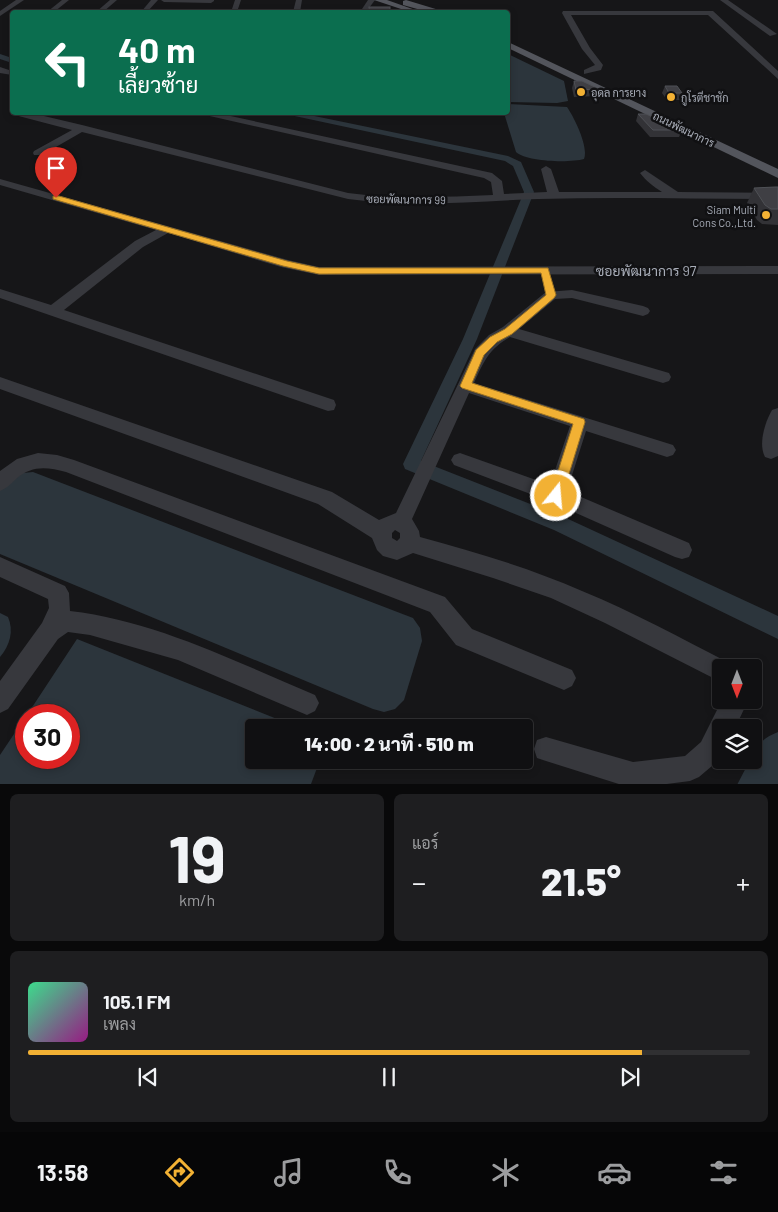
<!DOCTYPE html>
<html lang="th">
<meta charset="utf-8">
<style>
body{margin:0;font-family:Barlow,Sarabun,sans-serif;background:#1e1e20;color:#f1f3f6;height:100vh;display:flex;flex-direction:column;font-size:19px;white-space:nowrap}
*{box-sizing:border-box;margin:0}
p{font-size:16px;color:#9c9d9f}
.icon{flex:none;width:28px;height:28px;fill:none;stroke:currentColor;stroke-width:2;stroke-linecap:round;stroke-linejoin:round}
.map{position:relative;height:784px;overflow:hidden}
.panel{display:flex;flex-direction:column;gap:10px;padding:10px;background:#09090a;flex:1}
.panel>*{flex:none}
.hud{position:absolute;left:10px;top:10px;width:500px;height:105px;border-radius:5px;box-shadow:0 2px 8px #0003,0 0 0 1px #303032;background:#0b6e4f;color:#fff;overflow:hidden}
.needle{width:32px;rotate:180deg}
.fabs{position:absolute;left:712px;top:659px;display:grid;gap:10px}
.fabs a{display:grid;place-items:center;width:50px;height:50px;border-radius:5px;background:#101012;box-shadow:0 2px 8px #0003,0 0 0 1px #303032;font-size:25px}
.speed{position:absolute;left:15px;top:704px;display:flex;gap:10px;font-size:25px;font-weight:700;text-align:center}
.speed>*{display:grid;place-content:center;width:65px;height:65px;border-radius:50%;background:#101012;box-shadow:0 2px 8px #0003,0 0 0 1px #303032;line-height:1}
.speed .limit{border:8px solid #d22;background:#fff;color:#111}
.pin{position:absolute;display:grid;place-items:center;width:42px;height:42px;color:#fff;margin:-51px -21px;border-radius:50% 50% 50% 0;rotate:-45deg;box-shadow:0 0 5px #0007}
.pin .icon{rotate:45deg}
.me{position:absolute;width:55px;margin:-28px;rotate:17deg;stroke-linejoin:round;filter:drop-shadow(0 0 4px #0008)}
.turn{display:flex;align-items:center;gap:18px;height:105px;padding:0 25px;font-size:22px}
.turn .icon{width:65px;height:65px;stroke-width:2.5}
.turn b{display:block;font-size:35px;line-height:42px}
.big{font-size:38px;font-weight:800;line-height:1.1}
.panel .widget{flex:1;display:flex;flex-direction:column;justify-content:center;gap:8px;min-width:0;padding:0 18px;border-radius:8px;background:#1e1e20}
.panel .dial{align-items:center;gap:0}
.dial b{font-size:65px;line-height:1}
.song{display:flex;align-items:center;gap:15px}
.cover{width:60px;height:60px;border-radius:8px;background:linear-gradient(135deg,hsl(150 70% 55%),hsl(310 70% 35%))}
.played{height:5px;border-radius:2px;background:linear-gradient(90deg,#f2b134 85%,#303032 85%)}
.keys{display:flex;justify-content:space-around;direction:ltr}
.heat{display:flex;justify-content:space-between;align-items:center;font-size:28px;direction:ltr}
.panel .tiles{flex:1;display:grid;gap:10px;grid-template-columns:1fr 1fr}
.widget:last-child{grid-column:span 2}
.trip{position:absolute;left:245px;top:719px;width:288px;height:50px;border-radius:5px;background:#101012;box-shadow:0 2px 8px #0003,0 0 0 1px #303032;font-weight:800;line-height:50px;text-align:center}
.menu{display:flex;height:80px;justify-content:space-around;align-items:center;background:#060607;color:#9c9d9f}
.menu .icon{width:35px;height:35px}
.menu .active{color:#f2b134}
.menu b{font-size:22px;color:#f1f3f6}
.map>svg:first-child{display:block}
.water{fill:#2c353c}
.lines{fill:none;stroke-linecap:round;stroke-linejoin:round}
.canal{fill:#2c353c;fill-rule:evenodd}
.river{fill:#2c353c;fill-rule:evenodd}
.minor{fill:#37383d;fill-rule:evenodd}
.major{fill:#53555c;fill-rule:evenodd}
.wall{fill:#323236}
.building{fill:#3f3f44;stroke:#4f5156}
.route{fill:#f2b134;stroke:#9d7322}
.poi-dot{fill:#f2b134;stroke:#111113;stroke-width:2}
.labels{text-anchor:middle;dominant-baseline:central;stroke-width:5;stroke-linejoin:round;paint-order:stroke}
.far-poi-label{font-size:11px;fill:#a8adb8;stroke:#111113;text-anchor:start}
.far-street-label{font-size:11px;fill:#a8adb8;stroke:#111113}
.street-label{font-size:14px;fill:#a8adb8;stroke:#111113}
</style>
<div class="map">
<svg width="778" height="785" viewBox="0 0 778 785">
<rect width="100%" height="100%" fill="#161618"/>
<g class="water">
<polygon points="508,54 564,81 568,101 557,103 508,102"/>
<path d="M508,104L567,107C574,117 589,147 584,159C570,163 527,162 516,152L504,113L508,112Z"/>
<polygon points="33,472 413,618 420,628 422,641 404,700 395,709 384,712 373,709 0,554 0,490 23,473"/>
<path d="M0,613L8,617C14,631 10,645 0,657Z"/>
<polygon points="77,639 297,727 254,728 254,760 320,760 311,784 0,784 0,755 26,716 26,758 69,758 69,715 27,715"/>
</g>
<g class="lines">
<g class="canal">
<polygon points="0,54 12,58 12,63 0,59"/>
<polygon points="276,112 295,112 508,156 521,162 534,192 477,339 421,461 566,518 778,616 778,639 554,530 405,469 403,464 463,339 524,192 513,166 505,161"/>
</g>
<path class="river" d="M778,732V785H737L750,760H754C754,745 765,737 778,732Z"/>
<g class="minor">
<polygon points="16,0 24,0 0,16 0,11"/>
<polygon points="62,0 69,0 54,12 47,12"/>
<polygon points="110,0 117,0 103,12 96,12"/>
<polygon points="151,0 158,0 147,12 141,12"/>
<polygon points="161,0 214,0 214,1 211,3 164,2"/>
<polygon points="235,0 241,0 237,12 231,12"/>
<polygon points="296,0 302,0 300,12 293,12"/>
<polygon points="368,0 375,0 366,12 360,12"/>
<polygon points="720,0 728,0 777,34 770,36"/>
<polygon points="563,11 713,11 778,71 778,79 708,15 571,15 590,48 603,65 601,70 584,74 584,70 595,65 582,49 562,13"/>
<polygon points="0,67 12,71 12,75 0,73"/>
<path d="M11,110H12V112H27L82,125L348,193C396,199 444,197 493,195L491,182L484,178L192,112H212L492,173L502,181L504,194L547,192L541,169L546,166L551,169L559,192H662C653,186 646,181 640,173L645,170L678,192L778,193V199C698,199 618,197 538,199C475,201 412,208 348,199L82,132L42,155H34L33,153L34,151L72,130L11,114Z"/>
<polygon points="0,179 288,260 319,267 778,266 778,274 319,275 281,267 168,233 143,247 64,310 334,400 336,405 334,410 328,411 0,298 0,289 51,305 135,241 156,230 0,185"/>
<path d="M572,290L643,306L648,308L650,311L648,314L643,316L572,298L555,299L519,329L669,373L671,377L669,381L663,383L510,337C489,349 484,361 474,383L673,445L676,450L673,455L667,457L586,431L567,491L689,543L692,550L689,557L682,559L675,557L549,501L454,465L451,460L454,455L460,453L550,485L570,426L469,393L412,519L419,531L420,537C475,552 530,568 582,591C633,612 681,638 729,663L731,668H721V682L605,623L551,598L493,578L413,553L397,560L383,556L377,550L372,538L318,504L0,389V377L332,492L379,520L396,513L475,349L489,335L503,327L546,292ZM395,530L400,533V538L397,541L392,538V533Z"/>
<path d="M778,408V456L771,459L765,457C758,444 765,422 772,410Z"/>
<path d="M38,453L57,455L74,460L445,597L472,629L572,670L576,678L572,686L564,690L456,645L430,612L66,472C47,467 32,465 16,479C11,484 7,488 0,491V471L17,459Z"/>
<path d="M0,557L65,586L69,593L70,611C156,621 236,662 315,695L319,703L315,711L307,715L178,660L90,635L68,632L58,639L8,709L0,713V681L42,623L49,608L48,599L0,577Z"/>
<polygon points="722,700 746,700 746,705 735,728 721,728 721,755 719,760 699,777 690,781 659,785 622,785 546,761 537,758 534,749 537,740 546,737 633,762 685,756 701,742"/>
</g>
<g class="major">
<polygon points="374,0 387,0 421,12 410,12"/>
<polygon points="406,0 439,10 440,12 428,12 403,5 403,1"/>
<polygon points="508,42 778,169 778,178 508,48"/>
</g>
</g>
<g class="wall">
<polygon points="390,7 390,12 369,12 369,10"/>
<polygon points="574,81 599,89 597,96 574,97 572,88"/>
<polygon points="665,86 682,93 680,100 667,100 662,93"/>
<polygon points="638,114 682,130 679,137 650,137 636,121"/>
<polygon points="778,187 778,225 762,224 757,220 747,203 754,188"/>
</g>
<g class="building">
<rect x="369" y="7" width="21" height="3"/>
<polygon points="574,81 582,81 599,89 576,90"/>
<polygon points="665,86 677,86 682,93 669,93"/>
<polygon points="638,114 646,114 682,130 653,130"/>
<polygon points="775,187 778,187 778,209 771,209 765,205 754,188"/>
</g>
<polygon class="route" points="53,196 59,196 287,261 319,268 548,268 556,295 554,298 512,334 497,342 484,355 472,383 584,419 585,422 561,500 556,501 552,500 550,496 573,424 462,388 460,386 476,350 490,337 505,329 546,295 541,273 319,274 283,266 53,199"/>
<g class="poi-dot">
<circle cx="581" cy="92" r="5"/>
<circle cx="671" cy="97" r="5"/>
<circle cx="766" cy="215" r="5"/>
</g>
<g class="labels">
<g class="far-poi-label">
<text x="591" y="92">อุดล การยาง</text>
<text x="681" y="97">กูโรตีชาชัก</text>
<text x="756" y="209" text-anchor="end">Siam Multi<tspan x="756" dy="13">Cons Co.,Ltd.</tspan></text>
</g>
<g class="far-street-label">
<text transform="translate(684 129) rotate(26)">ถนนพัฒนาการ</text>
<text transform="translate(406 199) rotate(1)">ซอยพัฒนาการ 99</text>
</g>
<g class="street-label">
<text x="646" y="270">ซอยพัฒนาการ 97</text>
</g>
</g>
</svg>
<div class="fabs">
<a><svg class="needle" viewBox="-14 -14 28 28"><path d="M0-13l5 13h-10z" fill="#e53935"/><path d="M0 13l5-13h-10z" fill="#9c9d9f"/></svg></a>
<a><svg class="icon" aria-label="layers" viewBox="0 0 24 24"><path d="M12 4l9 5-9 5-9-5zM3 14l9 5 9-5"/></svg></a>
</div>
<div class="speed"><div class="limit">30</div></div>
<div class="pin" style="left:56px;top:198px;background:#d93025"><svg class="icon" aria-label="arrive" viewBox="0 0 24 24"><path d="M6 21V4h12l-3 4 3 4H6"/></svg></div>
<svg class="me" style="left:556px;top:496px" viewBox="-20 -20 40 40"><circle r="17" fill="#f2b134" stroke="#fff" stroke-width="3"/><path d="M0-11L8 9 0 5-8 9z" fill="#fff"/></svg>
<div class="trip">14:00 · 2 นาที · 510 m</div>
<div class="hud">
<div class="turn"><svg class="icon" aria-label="left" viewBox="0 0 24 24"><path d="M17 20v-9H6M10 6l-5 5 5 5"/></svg><div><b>40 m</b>เลี้ยวซ้าย</div></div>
</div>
</div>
<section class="panel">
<div class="tiles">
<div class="widget dial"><b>19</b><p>km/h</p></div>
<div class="widget"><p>แอร์</p>
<div class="heat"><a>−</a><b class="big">21.5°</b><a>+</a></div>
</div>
<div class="widget">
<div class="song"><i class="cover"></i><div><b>105.1 FM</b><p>เพลง</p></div></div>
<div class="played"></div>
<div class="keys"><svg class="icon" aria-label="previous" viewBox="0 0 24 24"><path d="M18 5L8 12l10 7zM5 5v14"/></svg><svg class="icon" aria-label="pause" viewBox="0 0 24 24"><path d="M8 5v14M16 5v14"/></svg><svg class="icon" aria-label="next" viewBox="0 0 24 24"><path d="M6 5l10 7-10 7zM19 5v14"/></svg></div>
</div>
</div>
</section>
<nav class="menu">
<b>13:58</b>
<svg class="icon active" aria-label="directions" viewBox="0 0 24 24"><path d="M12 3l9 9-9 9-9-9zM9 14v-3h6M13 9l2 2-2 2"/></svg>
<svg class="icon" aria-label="music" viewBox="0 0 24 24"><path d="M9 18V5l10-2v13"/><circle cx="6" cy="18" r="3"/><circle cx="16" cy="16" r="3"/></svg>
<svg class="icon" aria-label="phone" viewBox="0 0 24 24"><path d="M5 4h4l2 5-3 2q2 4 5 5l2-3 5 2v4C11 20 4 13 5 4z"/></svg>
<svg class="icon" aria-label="climate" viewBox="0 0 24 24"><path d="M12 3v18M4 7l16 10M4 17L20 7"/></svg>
<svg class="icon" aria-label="car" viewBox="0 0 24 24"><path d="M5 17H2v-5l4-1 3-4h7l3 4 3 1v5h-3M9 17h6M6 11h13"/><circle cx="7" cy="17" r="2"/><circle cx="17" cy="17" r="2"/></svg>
<svg class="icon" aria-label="filters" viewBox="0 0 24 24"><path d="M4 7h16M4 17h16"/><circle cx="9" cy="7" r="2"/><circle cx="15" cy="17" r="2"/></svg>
</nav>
